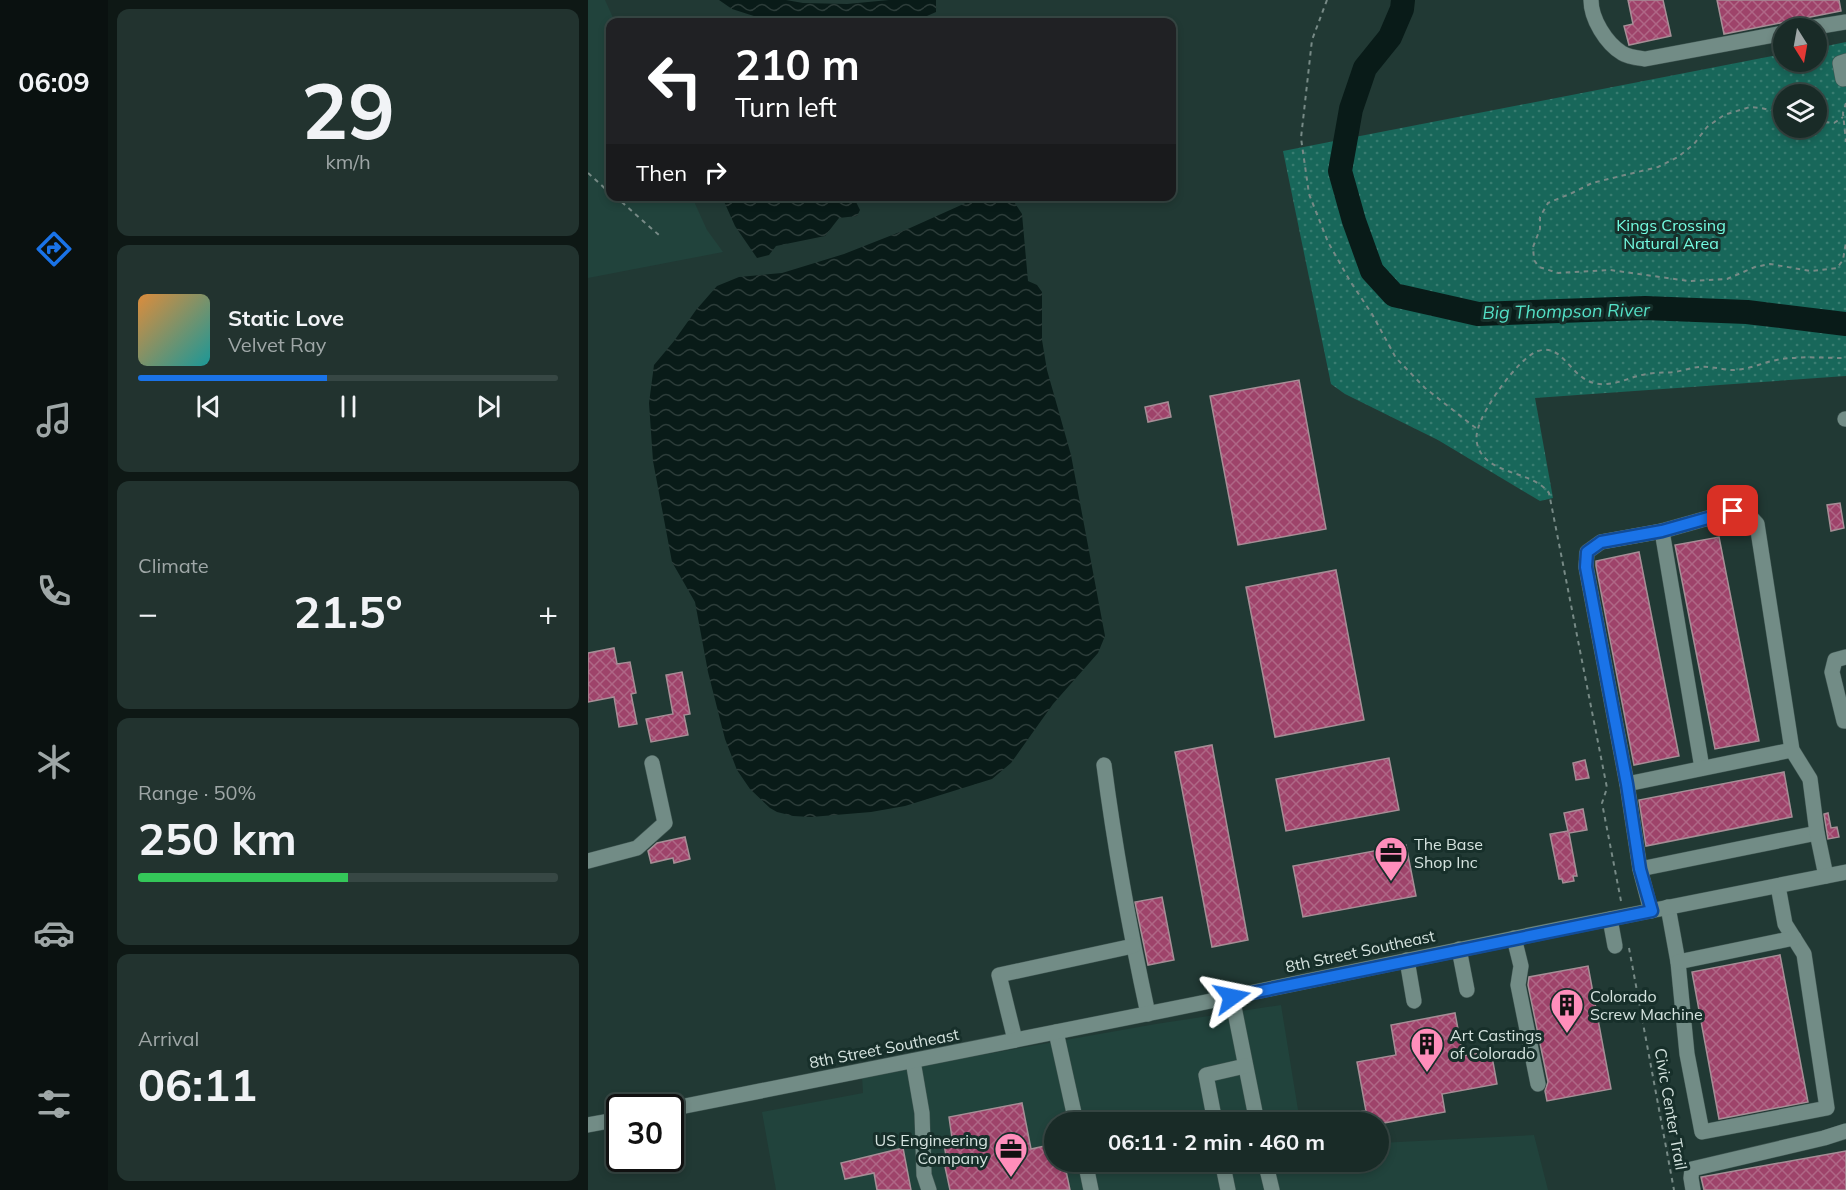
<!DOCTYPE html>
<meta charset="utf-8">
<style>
body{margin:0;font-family:Mulish,sans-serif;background:#22332f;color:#f1f3f6;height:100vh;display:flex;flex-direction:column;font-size:22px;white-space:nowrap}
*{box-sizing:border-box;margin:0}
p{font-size:20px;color:#9fa7a7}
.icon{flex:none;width:33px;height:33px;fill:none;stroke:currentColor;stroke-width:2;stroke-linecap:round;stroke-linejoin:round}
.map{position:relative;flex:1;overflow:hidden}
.side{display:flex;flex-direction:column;gap:9px;padding:9px;background:#0e1815;width:480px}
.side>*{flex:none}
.top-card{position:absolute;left:18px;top:18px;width:570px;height:183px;border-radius:12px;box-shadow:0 3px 9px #0003,0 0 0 2px #374744;background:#202124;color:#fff;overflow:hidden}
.needle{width:39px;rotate:169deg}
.controls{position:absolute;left:1185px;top:18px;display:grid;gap:12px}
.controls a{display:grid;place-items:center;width:54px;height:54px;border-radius:50%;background:#192b27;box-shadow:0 3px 9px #0003,0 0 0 2px #374744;font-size:30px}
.speed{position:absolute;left:18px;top:1094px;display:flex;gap:12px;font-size:30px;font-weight:700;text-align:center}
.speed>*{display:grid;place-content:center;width:78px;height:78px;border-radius:50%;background:#192b27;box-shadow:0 3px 9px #0003,0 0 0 2px #374744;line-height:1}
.speed .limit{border:3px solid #111;border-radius:9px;background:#fff;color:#111}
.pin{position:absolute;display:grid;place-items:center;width:51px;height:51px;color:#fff;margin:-26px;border-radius:12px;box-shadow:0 3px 9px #0006}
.me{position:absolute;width:66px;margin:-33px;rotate:78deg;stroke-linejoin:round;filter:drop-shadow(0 0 4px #0008)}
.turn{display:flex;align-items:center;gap:21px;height:126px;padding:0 30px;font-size:27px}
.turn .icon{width:78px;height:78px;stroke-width:2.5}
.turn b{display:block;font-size:42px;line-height:51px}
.then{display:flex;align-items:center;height:57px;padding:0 30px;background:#0003;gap:12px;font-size:22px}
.big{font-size:45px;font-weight:700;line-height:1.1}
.side .tile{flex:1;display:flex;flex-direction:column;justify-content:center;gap:9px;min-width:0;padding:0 21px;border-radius:12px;background:#22332f}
.side .dial{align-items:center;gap:0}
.dial b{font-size:78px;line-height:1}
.song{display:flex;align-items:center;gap:18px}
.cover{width:72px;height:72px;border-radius:9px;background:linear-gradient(135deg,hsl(30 70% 55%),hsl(180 70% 35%))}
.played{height:6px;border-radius:3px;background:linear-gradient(90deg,#1a73e8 45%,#374744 45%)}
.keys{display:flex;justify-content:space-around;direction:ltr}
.heat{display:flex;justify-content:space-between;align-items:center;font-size:33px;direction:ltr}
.charge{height:9px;border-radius:4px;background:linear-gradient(90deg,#34c759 50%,#374744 0)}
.trip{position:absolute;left:456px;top:1112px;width:345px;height:60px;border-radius:30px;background:#192b27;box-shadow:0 3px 9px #0003,0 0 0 2px #374744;font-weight:700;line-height:60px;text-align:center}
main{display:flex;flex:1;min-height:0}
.menu{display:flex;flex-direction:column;width:108px;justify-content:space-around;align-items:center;background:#0a1110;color:#9fa7a7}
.menu .icon{width:42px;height:42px}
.menu .on{color:#1a73e8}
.menu b{font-size:27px;color:#f1f3f6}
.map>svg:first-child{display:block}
.built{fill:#21433c}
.park{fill:url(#park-dots);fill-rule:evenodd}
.water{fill:url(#water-waves)}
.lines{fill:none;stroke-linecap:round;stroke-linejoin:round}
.river{stroke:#091b18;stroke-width:24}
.building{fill:url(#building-cross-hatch);stroke:#a68e96;stroke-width:1.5}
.minor-casing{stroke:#415753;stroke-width:16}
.path{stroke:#778a86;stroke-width:2;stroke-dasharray:4.5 4.5;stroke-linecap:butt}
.minor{stroke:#728c86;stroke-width:15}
.route-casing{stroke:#114b97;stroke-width:15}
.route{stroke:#1a73e8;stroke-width:10}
.labels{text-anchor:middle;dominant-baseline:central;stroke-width:6;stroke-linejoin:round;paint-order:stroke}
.park-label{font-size:16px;fill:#74fde2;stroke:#172f2a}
.poi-label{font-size:16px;fill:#d5e3df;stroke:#172f2a;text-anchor:start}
.street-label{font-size:16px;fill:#d5e3df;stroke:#172f2a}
.water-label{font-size:18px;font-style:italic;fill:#53e0c6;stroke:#172f2a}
</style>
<main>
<nav class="menu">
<b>06:09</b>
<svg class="icon on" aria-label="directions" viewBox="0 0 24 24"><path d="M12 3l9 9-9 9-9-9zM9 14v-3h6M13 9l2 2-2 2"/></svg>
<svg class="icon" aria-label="music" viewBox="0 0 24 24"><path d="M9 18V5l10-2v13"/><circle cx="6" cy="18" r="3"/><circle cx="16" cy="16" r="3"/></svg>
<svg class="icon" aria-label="phone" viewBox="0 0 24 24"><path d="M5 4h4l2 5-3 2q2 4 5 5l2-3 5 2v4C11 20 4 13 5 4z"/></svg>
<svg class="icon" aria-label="climate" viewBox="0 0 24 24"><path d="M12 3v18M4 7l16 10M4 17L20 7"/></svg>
<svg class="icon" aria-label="car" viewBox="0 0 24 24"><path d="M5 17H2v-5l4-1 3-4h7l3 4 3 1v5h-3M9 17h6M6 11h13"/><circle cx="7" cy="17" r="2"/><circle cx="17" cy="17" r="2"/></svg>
<svg class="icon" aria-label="filters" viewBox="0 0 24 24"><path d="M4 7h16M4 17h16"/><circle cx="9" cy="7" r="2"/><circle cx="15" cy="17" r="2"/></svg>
</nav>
<section class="side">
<div class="tile dial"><b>29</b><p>km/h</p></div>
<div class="tile">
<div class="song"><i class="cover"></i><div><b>Static Love</b><p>Velvet Ray</p></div></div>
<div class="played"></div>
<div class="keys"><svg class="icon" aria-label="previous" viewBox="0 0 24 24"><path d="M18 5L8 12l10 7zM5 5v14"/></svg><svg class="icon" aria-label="pause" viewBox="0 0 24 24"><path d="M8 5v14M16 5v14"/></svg><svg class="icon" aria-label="next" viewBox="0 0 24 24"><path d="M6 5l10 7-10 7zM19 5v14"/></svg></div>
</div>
<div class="tile"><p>Climate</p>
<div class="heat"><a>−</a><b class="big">21.5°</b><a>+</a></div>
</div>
<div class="tile"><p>Range · 50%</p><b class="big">250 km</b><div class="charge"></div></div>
<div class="tile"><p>Arrival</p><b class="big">06:11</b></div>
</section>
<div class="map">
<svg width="1258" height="1190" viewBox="0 0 1258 1190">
<defs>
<pattern id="park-dots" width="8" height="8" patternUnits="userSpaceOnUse" patternTransform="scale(1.5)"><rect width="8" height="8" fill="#18675a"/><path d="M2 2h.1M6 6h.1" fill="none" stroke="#397d71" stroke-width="1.8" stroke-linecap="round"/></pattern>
<pattern id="water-waves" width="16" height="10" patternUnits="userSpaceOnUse" patternTransform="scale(1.5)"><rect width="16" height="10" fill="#091b18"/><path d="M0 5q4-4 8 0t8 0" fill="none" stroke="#2c3c39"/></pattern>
<pattern id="building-cross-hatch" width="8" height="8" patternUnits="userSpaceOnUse" patternTransform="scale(1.5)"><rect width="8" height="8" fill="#9e436a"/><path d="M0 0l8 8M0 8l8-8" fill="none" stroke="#af6786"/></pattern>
</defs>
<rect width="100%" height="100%" fill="#213934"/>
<g class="built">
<polygon points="0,0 17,0 27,22 22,22 22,196 104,197 119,230 135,252 0,278"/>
<polygon points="693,1005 712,1122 466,1122 466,1161 790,1161 791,1143 946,1135 960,1190 188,1190 174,1112 275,1093 274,1076 568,1024"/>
</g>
<path class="park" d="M1258,42V376L947,398L965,498L952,501L850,440L757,394L743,384L695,151L1195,54L1196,62H1228L1229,48ZM1196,94H1228V128H1196Z"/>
<g class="water">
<polygon points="131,0 198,0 215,3 259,4 301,0 348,0 348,12 330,20 314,22 185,22 144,9"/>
<polygon points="134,197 262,197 268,202 272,210 269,216 251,218 237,236 188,246 181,255 169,258 147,226"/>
<polygon points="391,197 423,197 434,214 440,281 449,285 454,292 454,340 459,370 483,455 517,636 510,653 465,704 423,763 404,779 317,806 283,812 223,817 205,816 189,812 182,808 162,789 149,770 137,739 120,672 107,602 84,562 65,461 61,403 66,365 86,341 108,310 129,286 151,277 194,273 256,254 322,228"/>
</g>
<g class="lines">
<polyline class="river" points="815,0 814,9 802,37 777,68 763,109 752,171 766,221 784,271 806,295 890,314 1057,308 1159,312 1258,324"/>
</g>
<g class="building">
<polygon points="1040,0 1075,0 1083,36 1041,45 1036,26 1045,24"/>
<polygon points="1129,0 1251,0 1253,11 1136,34"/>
<polygon points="711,380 738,529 650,545 622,396"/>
<polygon points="580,402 583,417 560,422 557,407"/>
<polygon points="1252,503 1256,528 1243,531 1239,505"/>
<polygon points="1131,537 1171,741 1127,749 1087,545"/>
<polygon points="1051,552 1091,756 1046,765 1008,566 1008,561"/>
<polygon points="748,570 776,720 687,737 658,587"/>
<polygon points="26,648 29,664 42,662 48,693 43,694 49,724 31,727 26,697 0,702 0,653"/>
<polygon points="94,672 102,714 96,715 100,735 63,742 58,719 85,714 78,675"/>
<polygon points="624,745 660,940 624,947 587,752"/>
<polygon points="801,758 811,810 698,831 688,779"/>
<polygon points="997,760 1001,778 988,780 985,763"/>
<polygon points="1196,772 1204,817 1058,846 1051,800"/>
<polygon points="995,809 999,830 981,833 989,876 985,876 986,881 975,883 974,879 971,879 962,834 980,831 976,813"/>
<polygon points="1240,813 1243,828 1249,827 1251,837 1240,839 1236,814"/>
<polygon points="97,837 102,859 86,863 85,858 63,863 60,851 69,843"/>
<polygon points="818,845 828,896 715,917 705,866"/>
<polygon points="574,897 586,960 560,965 547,902"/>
<polygon points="1192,955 1220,1102 1131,1119 1104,972"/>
<polygon points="1000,966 1023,1089 959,1101 957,1091 960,1082 940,985 941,977"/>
<polygon points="867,1013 875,1056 903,1051 909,1084 854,1094 857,1112 790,1124 790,1122 776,1122 774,1111 778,1111 769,1062 808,1055 803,1025"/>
<polygon points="434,1103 443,1149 466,1144 466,1161 476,1161 482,1190 362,1190 356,1162 359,1161 355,1139 364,1138 361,1117"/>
<polygon points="315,1148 323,1190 289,1190 286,1173 257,1179 253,1163"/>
<polygon points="1258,1151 1258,1190 1116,1190 1113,1177"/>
</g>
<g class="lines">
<defs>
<g id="minor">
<path d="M1003,0C1003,19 1018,43 1034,53C1040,57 1050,58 1057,59L1196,33"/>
<polyline points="1221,28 1258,22"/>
<polyline points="1255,79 1252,63 1258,61"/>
<polyline points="1257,419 1258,419"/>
<polyline points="1074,531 1114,768"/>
<polyline points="1258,657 1247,660 1244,672 1256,721 1258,721"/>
<path d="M516,765C527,849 542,931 560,1014"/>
<polyline points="1039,784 1204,750"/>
<polyline points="0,861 49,848 77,823 64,763"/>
<polyline points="1052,869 1229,833"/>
<polyline points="1080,907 1090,962 1099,1054 1114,1132 1239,1108 1216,954 1197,924 1190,886"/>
<polyline points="1063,911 1052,869 1039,784 998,567 999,552 1013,542 1074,531 1145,511 1159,513 1169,524 1204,750 1222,779 1229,833 1238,876"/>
<polyline points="1022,919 1027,946"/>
<polyline points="926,938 933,966 930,985 950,1084"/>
<polyline points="871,949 879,990"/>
<polyline points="819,960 826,1001"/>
<polyline points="1090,962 1206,938"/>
<polyline points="644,997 669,1122"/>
<polyline points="468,1032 488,1122"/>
<polyline points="427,1040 411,975 545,946"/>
<polyline points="325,1061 334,1113 336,1175 341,1190"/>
<polyline points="82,1109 608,1004 976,928 1258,872"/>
<polyline points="627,1122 618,1075 657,1066"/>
<polyline points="0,1125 32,1119"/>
<polyline points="497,1161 503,1190"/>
<polyline points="634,1161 640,1190"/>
<polyline points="677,1161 684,1190"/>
<polyline points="1105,1190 1103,1178 1104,1169 1236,1138 1258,1131"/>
</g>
</defs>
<use href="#minor" class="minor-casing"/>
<g class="path">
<polyline points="739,0 724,40 713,138 721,194 740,242 762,281 784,314 808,358 837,388 889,429"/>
<polyline points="1258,103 1255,113 1258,142"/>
<polyline points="1196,113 1173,108 1162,107 1136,115 1119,127 1106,144 1090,157 1070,167 1004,183 984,193 960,203 952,217 952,229 945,247 946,260 951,267 970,273 1022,270 1101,281 1139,279 1167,267 1182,264 1223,271 1249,268 1255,260 1258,242"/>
<polyline points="1228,121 1246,123 1255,117"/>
<polyline points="0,173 22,193"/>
<polyline points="27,196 72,236"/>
<path d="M1033,901L1014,803L1019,788L961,493C944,470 901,476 890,447C888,441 888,435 890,429C894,410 931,357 950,351C979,342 983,388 1019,384C1033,383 1045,376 1059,374C1068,372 1077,373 1086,372C1095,371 1104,367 1113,367C1124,366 1135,370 1145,370C1161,370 1178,361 1194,359C1215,356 1237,358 1258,358"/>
<polyline points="1041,948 1086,1190"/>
</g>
<use href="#minor" class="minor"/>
</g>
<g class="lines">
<defs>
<polyline id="route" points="644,997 1064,911 1052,869 1039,784 998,567 999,552 1013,542 1074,531 1145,511"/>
</defs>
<use href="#route" class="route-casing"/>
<use href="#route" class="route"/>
</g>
<defs>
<symbol id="office-pin" viewBox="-11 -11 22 30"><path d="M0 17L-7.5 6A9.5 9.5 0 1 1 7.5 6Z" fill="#ff8ebb" stroke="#172f2a"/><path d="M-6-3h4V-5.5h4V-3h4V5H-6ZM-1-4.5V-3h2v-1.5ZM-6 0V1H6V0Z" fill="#111"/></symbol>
<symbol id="building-pin" viewBox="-11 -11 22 30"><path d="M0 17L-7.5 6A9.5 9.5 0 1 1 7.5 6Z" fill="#ff8ebb" stroke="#172f2a"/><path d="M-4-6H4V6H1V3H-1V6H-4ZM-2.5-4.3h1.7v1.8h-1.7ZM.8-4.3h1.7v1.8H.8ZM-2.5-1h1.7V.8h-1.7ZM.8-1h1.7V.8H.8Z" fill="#111"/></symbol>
</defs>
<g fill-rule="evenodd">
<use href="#office-pin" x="784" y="834" width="38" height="52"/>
<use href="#building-pin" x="960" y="986" width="38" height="52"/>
<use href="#building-pin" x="820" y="1025" width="38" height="52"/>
<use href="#office-pin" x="404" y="1130" width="38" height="52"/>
</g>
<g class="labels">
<g class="park-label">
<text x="1083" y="225">Kings Crossing<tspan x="1083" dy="18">Natural Area</tspan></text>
</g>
<g class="poi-label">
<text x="826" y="844">The Base<tspan x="826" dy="18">Shop Inc</tspan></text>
<text x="1002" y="996">Colorado<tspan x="1002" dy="18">Screw Machine</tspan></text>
<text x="862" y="1035">Art Castings<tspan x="862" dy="18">of Colorado</tspan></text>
<text x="400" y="1140" text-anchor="end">US Engineering<tspan x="400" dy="18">Company</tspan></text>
</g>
<g class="street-label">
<text transform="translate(772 951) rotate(-12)">8th Street Southeast</text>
<text transform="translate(296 1048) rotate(-11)">8th Street Southeast</text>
<text transform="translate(1083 1109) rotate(80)">Civic Center Trail</text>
</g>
<g class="water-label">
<text transform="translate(978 311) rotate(-1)">Big Thompson River</text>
</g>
</g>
</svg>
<div class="controls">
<a><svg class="needle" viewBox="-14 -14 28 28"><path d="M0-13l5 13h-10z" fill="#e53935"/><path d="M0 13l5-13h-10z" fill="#9fa7a7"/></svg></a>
<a><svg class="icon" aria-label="layers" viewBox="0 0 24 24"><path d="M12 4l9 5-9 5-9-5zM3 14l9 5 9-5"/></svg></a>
</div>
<div class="speed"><div class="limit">30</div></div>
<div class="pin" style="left:1145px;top:511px;background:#d93025"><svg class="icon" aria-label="arrive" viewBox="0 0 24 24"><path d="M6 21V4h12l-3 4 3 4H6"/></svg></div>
<svg class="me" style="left:644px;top:997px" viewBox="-20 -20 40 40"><path d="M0-17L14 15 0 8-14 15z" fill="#1a73e8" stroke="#fff" stroke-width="4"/></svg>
<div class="trip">06:11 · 2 min · 460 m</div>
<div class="top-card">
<div class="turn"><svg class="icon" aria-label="left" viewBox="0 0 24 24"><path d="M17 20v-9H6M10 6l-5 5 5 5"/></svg><div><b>210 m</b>Turn left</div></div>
<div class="then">Then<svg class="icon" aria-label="right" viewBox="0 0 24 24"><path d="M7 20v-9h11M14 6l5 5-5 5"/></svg></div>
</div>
</div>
</main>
